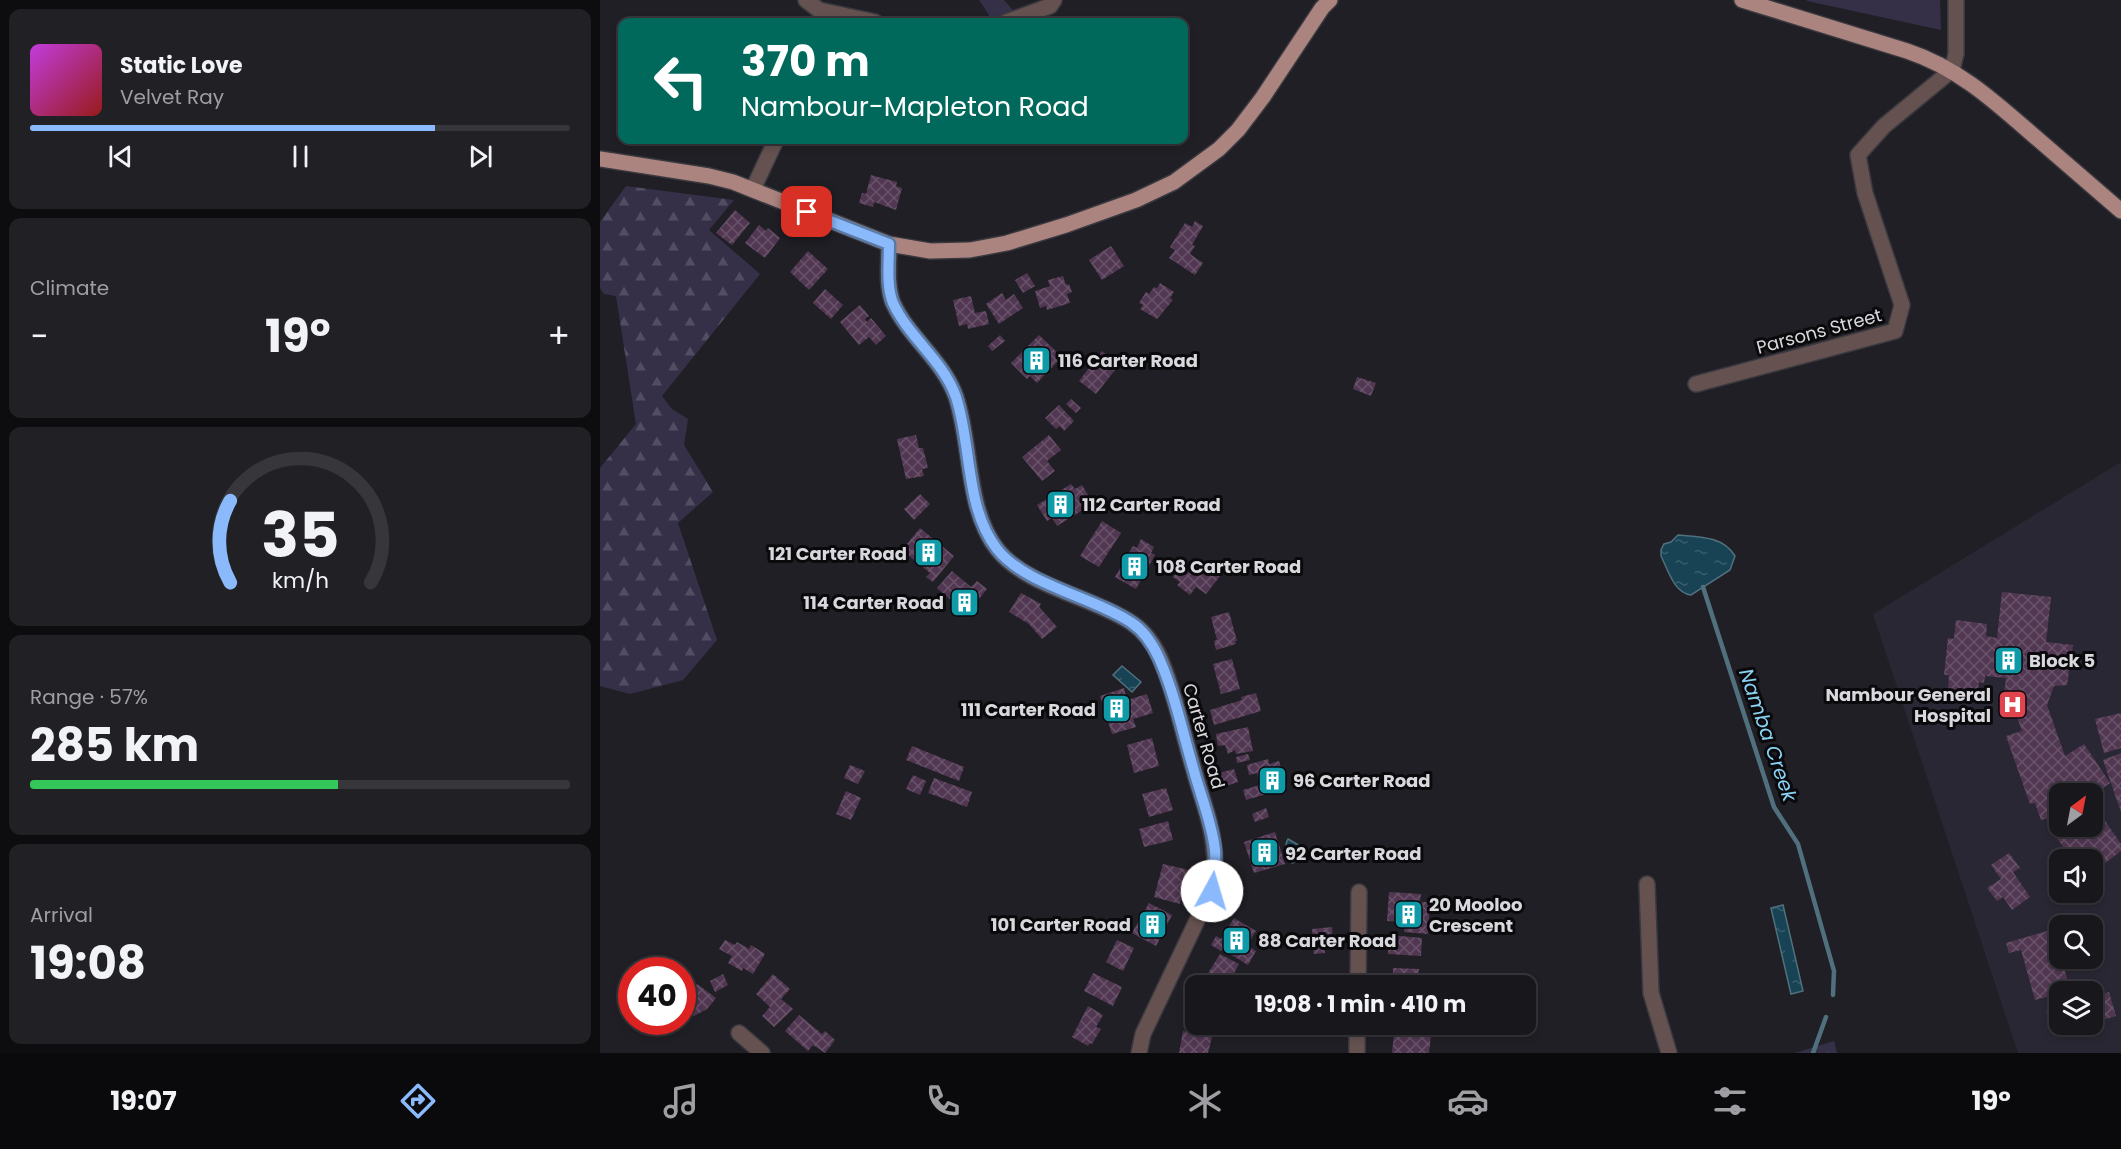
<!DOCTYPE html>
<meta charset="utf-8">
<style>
body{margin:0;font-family:Poppins,sans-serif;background:#212025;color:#f1f3f6;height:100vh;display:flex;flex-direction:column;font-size:22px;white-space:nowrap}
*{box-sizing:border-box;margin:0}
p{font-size:20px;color:#9f9fa3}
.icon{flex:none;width:33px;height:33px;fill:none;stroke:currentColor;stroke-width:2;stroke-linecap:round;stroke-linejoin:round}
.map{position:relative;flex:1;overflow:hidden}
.panel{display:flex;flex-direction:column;gap:9px;padding:9px;background:#0d0d0f;width:600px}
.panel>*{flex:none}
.top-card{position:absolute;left:18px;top:18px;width:570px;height:126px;border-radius:12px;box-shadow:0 3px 9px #0003,0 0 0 2px #36363b;background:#00695c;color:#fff;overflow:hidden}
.needle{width:39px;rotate:32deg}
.controls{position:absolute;left:1449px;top:783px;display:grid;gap:12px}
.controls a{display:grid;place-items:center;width:54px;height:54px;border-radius:12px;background:#18171c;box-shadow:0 3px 9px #0003,0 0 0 2px #36363b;font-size:30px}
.speed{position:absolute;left:18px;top:957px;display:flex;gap:12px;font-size:30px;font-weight:700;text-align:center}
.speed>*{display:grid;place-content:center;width:78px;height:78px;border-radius:50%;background:#18171c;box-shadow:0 3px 9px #0003,0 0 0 2px #36363b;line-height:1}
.speed .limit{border:9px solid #d22;background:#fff;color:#111}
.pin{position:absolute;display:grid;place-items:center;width:51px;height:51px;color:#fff;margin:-26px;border-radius:12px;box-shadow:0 3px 9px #0006}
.me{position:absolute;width:66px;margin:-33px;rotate:6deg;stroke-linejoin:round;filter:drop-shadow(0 0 4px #0008)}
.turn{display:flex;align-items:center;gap:21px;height:126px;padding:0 24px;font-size:27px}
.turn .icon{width:78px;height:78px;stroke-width:2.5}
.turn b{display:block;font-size:42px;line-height:51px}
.big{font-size:45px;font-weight:700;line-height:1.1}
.panel .card{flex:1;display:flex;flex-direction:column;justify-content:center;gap:9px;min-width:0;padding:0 21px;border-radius:12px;background:#212025}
.panel .dial{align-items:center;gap:0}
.dial svg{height:156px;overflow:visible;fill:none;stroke:#36363b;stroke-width:7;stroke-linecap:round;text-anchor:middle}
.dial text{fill:#f1f3f6;stroke:none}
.song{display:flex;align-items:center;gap:18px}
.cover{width:72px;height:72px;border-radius:9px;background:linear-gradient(135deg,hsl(290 70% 55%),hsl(0 70% 35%))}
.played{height:6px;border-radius:3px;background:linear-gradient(90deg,#8abafc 75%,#36363b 75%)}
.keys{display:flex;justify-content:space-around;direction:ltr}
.heat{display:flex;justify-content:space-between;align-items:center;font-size:33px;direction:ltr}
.charge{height:9px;border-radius:4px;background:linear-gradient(90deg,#34c759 57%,#36363b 0)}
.trip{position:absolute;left:585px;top:975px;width:351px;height:60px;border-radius:12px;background:#18171c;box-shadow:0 3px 9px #0003,0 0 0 2px #36363b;font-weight:700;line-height:60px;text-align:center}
.tabs{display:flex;height:96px;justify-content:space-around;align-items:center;background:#0a090b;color:#9f9fa3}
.tabs .icon{width:42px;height:42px}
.tabs .selected{color:#8abafc}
.tabs b{font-size:27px;color:#f1f3f6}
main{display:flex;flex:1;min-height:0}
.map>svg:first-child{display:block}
.built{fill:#292733;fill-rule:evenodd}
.forest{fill:url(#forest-firs)}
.green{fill:#353048}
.water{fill:url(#water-ripples);stroke:#51707e;stroke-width:1.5}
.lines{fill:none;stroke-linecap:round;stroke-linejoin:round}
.stream{stroke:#51707e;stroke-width:4.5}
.building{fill:url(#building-cross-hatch)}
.minor-casing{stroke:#3a393f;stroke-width:18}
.major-casing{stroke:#3a393f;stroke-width:18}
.minor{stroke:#655250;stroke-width:15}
.major{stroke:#ab847f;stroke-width:15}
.route-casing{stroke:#5a79a4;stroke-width:15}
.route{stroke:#8abafc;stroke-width:10}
.labels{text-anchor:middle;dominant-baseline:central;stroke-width:6;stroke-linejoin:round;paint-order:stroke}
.street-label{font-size:18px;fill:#d9d9dd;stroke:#0a090c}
.poi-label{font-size:18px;font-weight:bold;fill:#d9d9dd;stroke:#0a090c;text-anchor:start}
.water-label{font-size:20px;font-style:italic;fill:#89d2f4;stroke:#0a090c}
</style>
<main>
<section class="panel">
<div class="card">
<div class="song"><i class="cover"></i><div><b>Static Love</b><p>Velvet Ray</p></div></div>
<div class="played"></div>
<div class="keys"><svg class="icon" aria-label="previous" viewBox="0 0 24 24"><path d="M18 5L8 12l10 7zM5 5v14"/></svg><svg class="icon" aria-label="pause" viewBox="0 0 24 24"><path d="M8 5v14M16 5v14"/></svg><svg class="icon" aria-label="next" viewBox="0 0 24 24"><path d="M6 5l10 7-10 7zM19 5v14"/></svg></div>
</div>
<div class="card"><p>Climate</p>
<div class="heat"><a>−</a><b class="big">19°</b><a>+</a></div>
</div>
<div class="card dial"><svg viewBox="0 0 100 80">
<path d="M14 69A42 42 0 1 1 86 69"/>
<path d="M14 69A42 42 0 0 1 14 27" stroke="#8abafc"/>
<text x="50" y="56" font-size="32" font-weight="700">35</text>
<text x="50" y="72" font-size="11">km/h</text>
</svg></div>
<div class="card"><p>Range · 57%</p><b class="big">285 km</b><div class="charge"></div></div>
<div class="card"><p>Arrival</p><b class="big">19:08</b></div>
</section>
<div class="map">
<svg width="1521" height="1053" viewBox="0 0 1521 1053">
<defs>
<pattern id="forest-firs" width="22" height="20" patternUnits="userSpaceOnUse" patternTransform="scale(1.5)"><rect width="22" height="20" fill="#353048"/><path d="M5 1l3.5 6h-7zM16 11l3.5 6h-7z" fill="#524d62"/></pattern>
<pattern id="water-ripples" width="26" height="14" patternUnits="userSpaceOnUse" patternTransform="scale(1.5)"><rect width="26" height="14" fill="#174355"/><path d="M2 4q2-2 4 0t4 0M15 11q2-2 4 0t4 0" fill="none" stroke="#385e6d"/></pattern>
<pattern id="building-cross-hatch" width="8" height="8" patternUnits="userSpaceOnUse" patternTransform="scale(1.5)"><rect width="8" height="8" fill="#513752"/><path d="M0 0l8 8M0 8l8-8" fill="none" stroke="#69536a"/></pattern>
</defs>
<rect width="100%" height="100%" fill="#201f25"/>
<path class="built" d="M1521,462V1053H1418L1273,614ZM1460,794H1492V826H1460ZM1460,860H1492V892H1460ZM1460,926H1492V958H1460ZM1460,992H1492V1024H1460Z"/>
<g class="forest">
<polygon points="26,186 134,200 109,230 160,274 62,396 72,409 88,419 84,445 113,492 78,523 117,640 83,680 30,694 0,686 0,468 36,424 16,296 4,294 0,288 0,222"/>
<polygon points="1234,1041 1237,1053 1195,1053"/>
</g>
<g class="green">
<polygon points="379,0 404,0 419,17 401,22 389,22 389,15"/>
<polygon points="1207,0 1340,0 1341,30 1207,1"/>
</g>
<g class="water">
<path d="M1078,535C1100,537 1123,536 1135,556L1130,570L1091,595C1074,593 1068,570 1061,556V550L1064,544L1071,542Z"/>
<polygon points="522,666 541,682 532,692 513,675"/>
<path d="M688,839L700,846C700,854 700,862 692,863C686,857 684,846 688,839Z"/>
<polygon points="1183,905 1203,991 1191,994 1171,908"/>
</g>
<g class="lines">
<g class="stream">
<polyline points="1103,587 1174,807 1198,844 1234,971 1233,995"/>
<polyline points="1213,1053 1226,1017"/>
</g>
</g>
<g class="building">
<polygon points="271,175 297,182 296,186 302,188 296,210 274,202 273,207 259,203 262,193 266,194"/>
<polygon points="135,210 150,223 132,245 116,233"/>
<polygon points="595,221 603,226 592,245 595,246 590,254 603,263 595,275 569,258 575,250 570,247 585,223 592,227"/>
<polygon points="159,225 166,231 168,228 180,238 165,258 145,243"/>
<polygon points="511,246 524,266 502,280 489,260"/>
<polygon points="208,251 228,269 209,290 190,272"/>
<polygon points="427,273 435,286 423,293 415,280"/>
<polygon points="463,276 466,285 469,284 472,292 467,294 470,303 447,310 446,306 440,308 435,291 450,286 448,280"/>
<polygon points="560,283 574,292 570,298 573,300 557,319 540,309 543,305 539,303 546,292 549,294 554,287 557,288"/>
<polygon points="225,289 243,305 231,319 213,303"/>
<polygon points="402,293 406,300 414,294 423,308 399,324 386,304"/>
<polygon points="371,296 375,313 386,311 389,324 368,329 367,324 359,326 353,300"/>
<polygon points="260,305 269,316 265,319 267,322 271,318 286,336 276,345 269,337 259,345 240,322"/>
<polygon points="400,335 405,341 392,351 388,346"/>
<polygon points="439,335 462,357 437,383 430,376 427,379 411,363"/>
<polygon points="502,351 519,365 496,394 479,381"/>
<polygon points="757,377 776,383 771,396 753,389"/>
<polygon points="471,399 481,408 476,413 466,404"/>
<polygon points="459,405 474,421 464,431 460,426 456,429 445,418"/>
<polygon points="316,435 319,448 323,448 328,468 322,469 324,476 306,479 297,439"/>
<polygon points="449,435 461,450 447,461 455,471 442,481 422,457"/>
<polygon points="471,484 475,489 482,485 490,498 482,503 486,508 457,526 452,518 447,521 437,505"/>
<polygon points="320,494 330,504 314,520 304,509"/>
<polygon points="502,521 521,533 499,567 480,556"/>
<polygon points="320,528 354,556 333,582 326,577 330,573 302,550"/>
<polygon points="541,539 554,547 551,553 555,555 536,589 515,577 533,546 537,548"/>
<polygon points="598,558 621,575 606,594 596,587 590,595 577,585 580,582 573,577 579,569 586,575"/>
<polygon points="352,571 371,587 377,581 387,589 367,614 337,588"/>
<polygon points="1402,592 1451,597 1446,642 1473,645 1467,685 1454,686 1447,705 1465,756 1484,744 1510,783 1492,796 1492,794 1460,794 1460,826 1492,826 1492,802 1521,844 1521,851 1492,873 1492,860 1473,860 1456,837 1461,834 1449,818 1441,820 1435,803 1430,804 1406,736 1422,731 1417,717 1411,718 1410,711 1402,710 1406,678 1385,676 1384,683 1379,682 1377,696 1348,692 1349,675 1344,675 1348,638 1354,639 1356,620 1387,624 1386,636 1397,638"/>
<polygon points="421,593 441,604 439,607 457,627 442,639 429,624 409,612"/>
<polygon points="629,612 637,641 635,641 636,644 616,650 614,641 617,640 611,617"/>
<polygon points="632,659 640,689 621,694 613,664"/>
<polygon points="524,688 527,700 547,694 553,713 533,719 536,727 512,734 500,696"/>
<polygon points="656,693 661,711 614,725 610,710 642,700 641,697"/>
<polygon points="1521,713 1521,748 1504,753 1495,719"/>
<polygon points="648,727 653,751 636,754 635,750 628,754 625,745 618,746 616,734"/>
<polygon points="552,738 559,766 534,773 527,745"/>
<polygon points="312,746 364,767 359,781 306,760"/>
<polygon points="1521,753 1521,812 1503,760"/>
<polygon points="648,754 650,760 637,763 636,757"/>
<polygon points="668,759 669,764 679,761 687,788 646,800 643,790 660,785 657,773 649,775 647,765"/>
<polygon points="250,765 265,771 258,784 244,778"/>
<polygon points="634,769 638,782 623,787 619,773"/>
<polygon points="313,775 326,781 320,795 306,789"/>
<polygon points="334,778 372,792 367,807 328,793"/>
<polygon points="566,788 573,810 549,817 542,794"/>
<polygon points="246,791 261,798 251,820 236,814"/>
<polygon points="666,808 669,817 655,822 652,814"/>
<polygon points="568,821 573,840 544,847 539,829"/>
<polygon points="675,832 685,864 654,873 644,842"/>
<polygon points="1409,853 1420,868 1413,872 1430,897 1412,910 1403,897 1397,901 1387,888 1401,879 1391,865"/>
<polygon points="563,864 589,870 580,904 554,897"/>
<polygon points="789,892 821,894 820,902 830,902 828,934 804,932 805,922 787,921"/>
<polygon points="549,903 572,915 556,946 532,933"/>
<polygon points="634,918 656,931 647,945 656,951 648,965 622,949 621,951 611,945 616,936 621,939"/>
<polygon points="732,927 733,942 724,943 725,953 714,954 712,929"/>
<polygon points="1447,931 1456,961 1462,960 1470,990 1460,992 1460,993 1435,1000 1421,950 1409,953 1406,943"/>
<polygon points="789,935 822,938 821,956 788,954"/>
<polygon points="125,940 135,945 137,942 149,949 151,945 165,954 153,974 143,968 142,971 128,963 132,956 119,949"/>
<polygon points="517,940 534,948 523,971 506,962"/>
<polygon points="620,954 639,964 632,977 629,975 624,986 608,986 602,983"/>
<polygon points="793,968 819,969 818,986 793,986"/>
<polygon points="493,973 522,987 513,1006 484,991"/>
<polygon points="123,974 128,985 115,992 110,981"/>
<polygon points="173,974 190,989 181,999 193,1009 174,1027 162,1016 170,1007 156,994"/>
<polygon points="97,984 116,998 107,1009 94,1016 90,1014 87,1018 82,1015 82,1003"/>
<polygon points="1509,992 1516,1016 1492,1023 1492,997"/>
<polygon points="488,1006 503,1015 496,1027 501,1029 492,1044 490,1043 488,1046 472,1037"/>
<polygon points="1460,1007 1460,1024 1485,1025 1454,1035 1446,1011"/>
<polygon points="199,1015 222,1034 225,1031 235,1040 225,1053 213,1045 208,1051 185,1031"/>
<polygon points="599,1024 618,1024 613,1033"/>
<polygon points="795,1024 832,1026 829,1053 792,1053"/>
<polygon points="583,1031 612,1037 608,1053 579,1053"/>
</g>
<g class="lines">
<defs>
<g id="minor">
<polyline points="206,0 219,10 275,22"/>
<polyline points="406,22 450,6 454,0"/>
<polyline points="153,189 176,140"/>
<path d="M289,244C289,262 286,286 293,303C309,338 343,360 356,397C372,445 366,509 397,549C425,586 493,597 532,623C544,631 554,645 560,658C575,692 582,731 593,767C600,794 612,822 614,850C616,864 614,878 611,891L543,1034L539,1053"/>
<polyline points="1096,384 1295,331 1302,305 1265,193 1258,155 1284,126 1352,70 1356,54 1356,0"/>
<polyline points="1047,884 1051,993 1069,1053"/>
<polyline points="758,986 759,892"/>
<polyline points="139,1033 162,1053"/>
<polyline points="757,1053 757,1024"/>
</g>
<g id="major">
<path d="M1142,0L1307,51C1358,68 1393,100 1433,135C1463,161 1492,186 1521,211"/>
<polyline points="0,159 109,176 133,182 289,244 330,251 370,250 407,243 466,225 536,200 574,182 619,149 638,130 663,97 722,8 730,0"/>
</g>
</defs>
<use href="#minor" class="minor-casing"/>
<use href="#major" class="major-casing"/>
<use href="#minor" class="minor"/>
<use href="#major" class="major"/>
</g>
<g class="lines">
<defs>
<path id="route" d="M207,212L289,244C289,262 286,286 293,303C309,338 343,360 356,397C372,446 365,508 397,549C425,585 494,597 532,623C544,631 553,645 559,658C575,694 583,734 594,771C601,797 612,823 615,850C616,864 614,878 612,891"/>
</defs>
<use href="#route" class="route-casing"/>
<use href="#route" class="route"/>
</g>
<defs>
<symbol id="building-square" viewBox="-11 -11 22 22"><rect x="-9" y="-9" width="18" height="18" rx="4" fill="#0f9aa8" stroke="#0a090c"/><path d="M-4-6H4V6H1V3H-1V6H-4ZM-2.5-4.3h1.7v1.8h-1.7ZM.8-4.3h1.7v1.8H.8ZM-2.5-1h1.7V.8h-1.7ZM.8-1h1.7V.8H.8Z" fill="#fff"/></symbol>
<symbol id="hospital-square" viewBox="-11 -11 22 22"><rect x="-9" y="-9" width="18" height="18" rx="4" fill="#e0444e" stroke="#0a090c"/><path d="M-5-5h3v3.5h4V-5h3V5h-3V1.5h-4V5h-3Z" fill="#fff"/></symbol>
</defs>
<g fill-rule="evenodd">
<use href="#building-square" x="420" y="344" width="33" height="33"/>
<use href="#building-square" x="444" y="488" width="33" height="33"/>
<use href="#building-square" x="312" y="536" width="33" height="33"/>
<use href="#building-square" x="518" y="550" width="33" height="33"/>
<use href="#building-square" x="348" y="586" width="33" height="33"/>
<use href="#building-square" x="1392" y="644" width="33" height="33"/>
<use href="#hospital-square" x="1396" y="688" width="33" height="33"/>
<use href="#building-square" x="500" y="692" width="33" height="33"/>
<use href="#building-square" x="656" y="764" width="33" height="33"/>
<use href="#building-square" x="648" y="836" width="33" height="33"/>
<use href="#building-square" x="792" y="898" width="33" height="33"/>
<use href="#building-square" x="536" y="908" width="33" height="33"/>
<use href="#building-square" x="620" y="924" width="33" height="33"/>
</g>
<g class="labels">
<g class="street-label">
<text transform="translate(1219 331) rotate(-15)">Parsons Street</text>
<text transform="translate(604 736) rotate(74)">Carter Road</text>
</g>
<g class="poi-label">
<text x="458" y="360">116 Carter Road</text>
<text x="482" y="504">112 Carter Road</text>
<text x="307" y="553" text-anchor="end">121 Carter Road</text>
<text x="556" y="566">108 Carter Road</text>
<text x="344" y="602" text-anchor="end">114 Carter Road</text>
<text x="1429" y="660">Block 5</text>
<text x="1391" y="694" text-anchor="end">Nambour General<tspan x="1391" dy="21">Hospital</tspan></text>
<text x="496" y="709" text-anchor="end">111 Carter Road</text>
<text x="693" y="780">96 Carter Road</text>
<text x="685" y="853">92 Carter Road</text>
<text x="829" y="904">20 Mooloo<tspan x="829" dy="21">Crescent</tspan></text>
<text x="531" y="924" text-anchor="end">101 Carter Road</text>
<text x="658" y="940">88 Carter Road</text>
</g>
<g class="water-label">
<text transform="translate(1168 735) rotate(71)">Namba Creek</text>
</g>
</g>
</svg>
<div class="controls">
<a><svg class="needle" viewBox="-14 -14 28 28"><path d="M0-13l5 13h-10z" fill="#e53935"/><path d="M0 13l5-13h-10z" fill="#9f9fa3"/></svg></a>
<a><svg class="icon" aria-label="sound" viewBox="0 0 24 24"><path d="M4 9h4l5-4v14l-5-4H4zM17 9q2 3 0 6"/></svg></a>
<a><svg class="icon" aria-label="search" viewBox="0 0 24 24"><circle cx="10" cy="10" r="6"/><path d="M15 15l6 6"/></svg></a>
<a><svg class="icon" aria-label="layers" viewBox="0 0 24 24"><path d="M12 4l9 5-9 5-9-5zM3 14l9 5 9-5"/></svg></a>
</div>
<div class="speed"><div class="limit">40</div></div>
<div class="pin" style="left:207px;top:212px;background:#d93025"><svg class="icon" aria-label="arrive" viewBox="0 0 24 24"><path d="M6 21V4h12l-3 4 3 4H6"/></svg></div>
<svg class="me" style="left:612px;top:891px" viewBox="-20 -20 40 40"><circle r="19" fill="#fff"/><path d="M0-13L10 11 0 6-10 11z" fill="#8abafc"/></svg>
<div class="trip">19:08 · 1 min · 410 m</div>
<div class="top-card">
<div class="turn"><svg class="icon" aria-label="left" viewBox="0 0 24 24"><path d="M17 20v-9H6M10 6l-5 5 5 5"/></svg><div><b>370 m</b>Nambour-Mapleton Road</div></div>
</div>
</div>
</main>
<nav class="tabs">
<b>19:07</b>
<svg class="icon selected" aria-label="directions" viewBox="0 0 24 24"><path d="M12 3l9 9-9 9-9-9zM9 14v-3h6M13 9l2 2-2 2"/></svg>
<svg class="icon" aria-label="music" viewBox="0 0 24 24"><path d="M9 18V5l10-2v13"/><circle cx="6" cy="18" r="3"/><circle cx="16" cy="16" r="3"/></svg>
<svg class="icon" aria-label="phone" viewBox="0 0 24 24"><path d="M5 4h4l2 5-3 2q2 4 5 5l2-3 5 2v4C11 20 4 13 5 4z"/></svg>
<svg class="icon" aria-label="climate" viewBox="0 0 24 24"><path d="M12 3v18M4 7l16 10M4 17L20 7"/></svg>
<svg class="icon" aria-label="car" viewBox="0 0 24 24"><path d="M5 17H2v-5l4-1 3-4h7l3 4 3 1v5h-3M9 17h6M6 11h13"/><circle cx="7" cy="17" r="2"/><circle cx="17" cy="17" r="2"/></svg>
<svg class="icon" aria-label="filters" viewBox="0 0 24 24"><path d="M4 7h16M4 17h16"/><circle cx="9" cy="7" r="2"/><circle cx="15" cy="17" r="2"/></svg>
<b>19°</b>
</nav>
